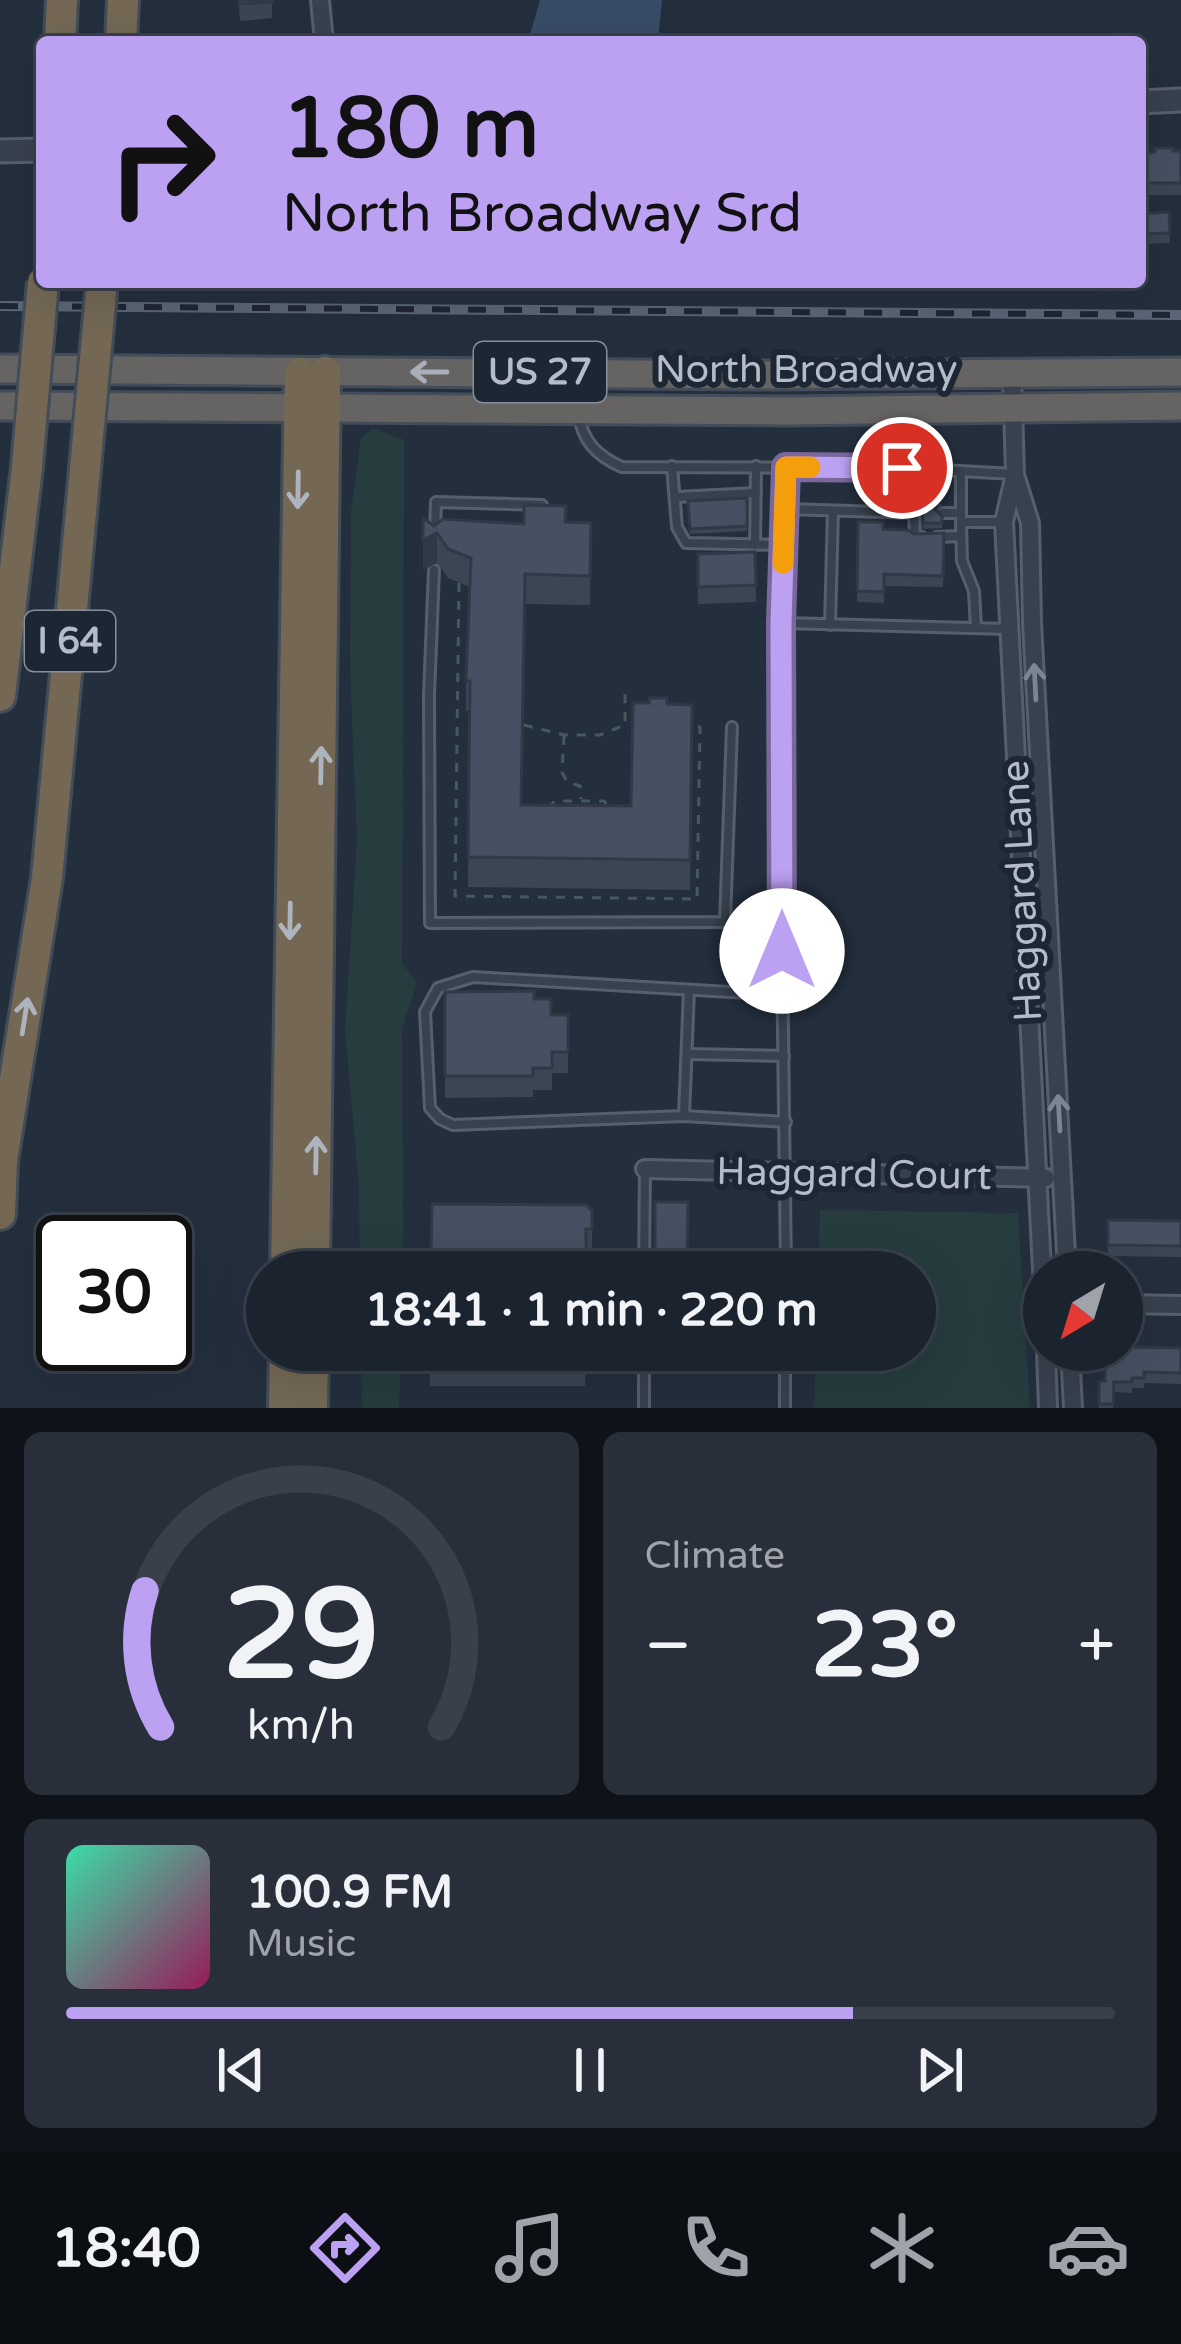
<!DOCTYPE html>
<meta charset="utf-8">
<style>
body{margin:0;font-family:"Varela Round",sans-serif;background:#282f3a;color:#f1f3f6;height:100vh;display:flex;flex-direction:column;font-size:45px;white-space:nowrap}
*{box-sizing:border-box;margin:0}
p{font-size:39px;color:#a0a4aa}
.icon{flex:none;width:66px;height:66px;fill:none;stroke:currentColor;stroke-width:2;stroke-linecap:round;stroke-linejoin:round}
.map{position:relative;height:1408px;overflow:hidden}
.drawer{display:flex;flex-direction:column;gap:24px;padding:24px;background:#0f1319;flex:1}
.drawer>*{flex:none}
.hud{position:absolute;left:36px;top:36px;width:1110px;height:252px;border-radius:12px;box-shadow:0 12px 48px #0002,0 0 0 3px #39404a;background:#bca0f2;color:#111;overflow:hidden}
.needle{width:78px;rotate:218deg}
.controls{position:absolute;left:1023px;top:1251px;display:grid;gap:24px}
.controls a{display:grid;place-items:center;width:120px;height:120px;border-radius:50%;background:#1b232e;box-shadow:0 12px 48px #0002,0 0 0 3px #39404a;font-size:60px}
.speed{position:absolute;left:36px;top:1215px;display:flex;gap:24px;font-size:60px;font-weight:700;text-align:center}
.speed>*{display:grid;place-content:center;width:156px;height:156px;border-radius:50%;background:#1b232e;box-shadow:0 12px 48px #0002,0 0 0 3px #39404a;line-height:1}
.speed .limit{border:6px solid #111;border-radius:18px;background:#fff;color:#111}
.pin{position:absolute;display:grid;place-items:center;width:102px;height:102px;color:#fff;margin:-51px;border:6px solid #fff;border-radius:50%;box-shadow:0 3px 12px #0007}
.me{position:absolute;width:132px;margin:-66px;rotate:0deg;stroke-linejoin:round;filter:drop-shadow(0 0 9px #0008)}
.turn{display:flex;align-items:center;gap:42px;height:252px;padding:0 48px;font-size:54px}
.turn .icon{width:156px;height:156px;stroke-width:2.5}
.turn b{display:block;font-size:84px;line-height:102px}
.big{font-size:90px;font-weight:800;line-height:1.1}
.drawer .card{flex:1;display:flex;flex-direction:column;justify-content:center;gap:18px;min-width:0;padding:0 42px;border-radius:18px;background:#282f3a}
.drawer .dial{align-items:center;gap:0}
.dial svg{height:312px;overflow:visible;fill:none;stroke:#39404a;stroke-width:7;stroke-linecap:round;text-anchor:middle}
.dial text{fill:#f1f3f6;stroke:none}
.song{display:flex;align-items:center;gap:36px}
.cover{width:144px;height:144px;border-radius:18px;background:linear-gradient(135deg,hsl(160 70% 55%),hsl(330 70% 35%))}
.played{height:12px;border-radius:6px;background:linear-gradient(90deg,#bca0f2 75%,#39404a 75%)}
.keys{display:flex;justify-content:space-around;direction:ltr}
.heat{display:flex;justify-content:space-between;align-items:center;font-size:66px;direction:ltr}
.drawer .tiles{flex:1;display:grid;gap:24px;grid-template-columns:1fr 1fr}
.card:last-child{grid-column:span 2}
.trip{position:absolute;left:246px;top:1251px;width:690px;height:120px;border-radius:60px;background:#1b232e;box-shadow:0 12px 48px #0002,0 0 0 3px #39404a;font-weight:800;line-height:120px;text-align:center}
.dock{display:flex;height:192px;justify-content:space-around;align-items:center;background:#0b0e12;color:#a0a4aa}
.dock .icon{width:84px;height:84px}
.dock .current{color:#bca0f2}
.dock b{font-size:54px;color:#f1f3f6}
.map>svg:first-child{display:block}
.green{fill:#263c3f}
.water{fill:#394c67}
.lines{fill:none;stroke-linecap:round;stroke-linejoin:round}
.service-casing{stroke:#565f6c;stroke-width:14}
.minor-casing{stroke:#565f6c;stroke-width:22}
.tertiary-casing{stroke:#565f6c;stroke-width:27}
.trunk-casing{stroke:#434c59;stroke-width:33}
.motorway-casing{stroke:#434c59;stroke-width:36}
.path{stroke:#44595c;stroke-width:3;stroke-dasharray:9 9;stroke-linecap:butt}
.service{stroke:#38414e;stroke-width:8}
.minor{stroke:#38414e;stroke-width:16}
.tertiary{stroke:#38414e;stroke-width:21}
.trunk{stroke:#656462;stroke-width:27}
.motorway{stroke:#746855;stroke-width:30}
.rail-casing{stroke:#5a6575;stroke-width:10}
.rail{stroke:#1d2633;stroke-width:6;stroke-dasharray:18;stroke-linecap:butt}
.motorway-bridge-casing{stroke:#434c59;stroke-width:36;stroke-linecap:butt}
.motorway-bridge{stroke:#746855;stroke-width:30}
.wall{fill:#3b4654}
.shaded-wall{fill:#303945}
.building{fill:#455162;stroke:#303945;stroke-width:3}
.oneway{stroke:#a8afba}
.oneway2{stroke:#aeb4bd}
.oneway3{stroke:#7c8592}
.route-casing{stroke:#7a689d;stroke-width:30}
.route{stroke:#bca0f2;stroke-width:21}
.slow{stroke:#f59e0b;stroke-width:21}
.labels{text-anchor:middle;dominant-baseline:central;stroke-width:12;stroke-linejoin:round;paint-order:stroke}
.shield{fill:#1d2633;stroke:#878f9c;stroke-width:3}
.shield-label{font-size:36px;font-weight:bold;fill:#b4bcc9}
.street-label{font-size:39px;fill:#b4bcc9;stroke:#1d2633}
</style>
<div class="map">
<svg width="1181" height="1408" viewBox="0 0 1181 1408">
<rect width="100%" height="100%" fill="#242f3e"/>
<g class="green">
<polygon points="373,428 404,440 402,963 417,983 402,1029 403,1272 360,1272 359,1187 345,1030 357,840 350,669 351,512 361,438"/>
<polygon points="820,1210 1018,1213 1030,1408 814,1408 816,1350 915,1350 915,1272 818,1272"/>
<polygon points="361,1350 401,1350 399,1408 362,1408"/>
</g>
<polygon class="water" points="540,0 662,0 658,42 528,42"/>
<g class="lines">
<defs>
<g id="service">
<path d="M579,415C582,441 598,457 622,467L902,468L1015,474"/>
<polyline points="672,466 677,527 686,543 782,545"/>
<polyline points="961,471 961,522 1004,522"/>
<polyline points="676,497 756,493"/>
<polyline points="786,509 914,513 915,537 922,537"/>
<polyline points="900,513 902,468"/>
<polyline points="942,513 961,513"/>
<polyline points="961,522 962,561 974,591 976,628"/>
<polyline points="435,533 436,502 542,505"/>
<polyline points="937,537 961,536"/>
<polyline points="755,545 756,466"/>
<polyline points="434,570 429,695 430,923 725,922 732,727"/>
<polyline points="783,623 1008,629"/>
<polyline points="830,625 833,511"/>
<polyline points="782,951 786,1272"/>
<polyline points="783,995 473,977 438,988 425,1012 430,1108 440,1119 453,1125 684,1116 786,1122"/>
<polyline points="687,1054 784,1056"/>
<polyline points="684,1116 689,990"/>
<polyline points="644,1272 645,1170"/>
<polyline points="644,1408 644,1350"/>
<polyline points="785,1408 785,1350"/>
</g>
<g id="minor">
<polyline points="320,0 324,42"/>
<polyline points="1012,374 1015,474 1004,522 1044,1309"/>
<polyline points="1016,478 1030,523 1032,623 1067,1272"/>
<polyline points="782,951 781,623 786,467"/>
<polyline points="645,1169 1046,1178"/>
<polyline points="1122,1304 1181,1305"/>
<polyline points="1046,1350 1048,1408"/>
<polyline points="1070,1350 1073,1408"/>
</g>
<g id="tertiary">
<polyline points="1140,102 1181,100"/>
<polyline points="0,151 42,150"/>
</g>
<g id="trunk">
<polyline points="0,369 756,375 1181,372"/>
<polyline points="0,406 789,411 1181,406"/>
</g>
<g id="motorway">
<polyline points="60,42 62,0"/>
<polyline points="121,42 123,0"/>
<polyline points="0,696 27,467"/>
<polyline points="0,1173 47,878 85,469"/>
<polyline points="0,1214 2,1160"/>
<polyline points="286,1272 300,373"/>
<polyline points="314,1272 325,372"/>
<polyline points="284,1408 285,1350"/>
<polyline points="312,1408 313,1350"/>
</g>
</defs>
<use href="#service" class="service-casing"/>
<use href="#minor" class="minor-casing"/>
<use href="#tertiary" class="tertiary-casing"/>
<use href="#trunk" class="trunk-casing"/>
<use href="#motorway" class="motorway-casing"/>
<g class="path">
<polyline points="459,583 455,896 697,899 700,727 693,727"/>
<polyline points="524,725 564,735 600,735 625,725 625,686"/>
<polyline points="564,736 562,772 567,782 580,786 581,799"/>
<polyline points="548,808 555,801 604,801 610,809"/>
</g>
<use href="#service" class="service"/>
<use href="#minor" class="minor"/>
<use href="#tertiary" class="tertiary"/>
<use href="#trunk" class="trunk"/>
<use href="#motorway" class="motorway"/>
<defs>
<polyline id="rail" points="0,306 1181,315"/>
</defs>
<use href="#rail" class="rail-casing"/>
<use href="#rail" class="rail"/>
<defs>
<g id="motorway-bridge">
<polyline points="27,467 43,282"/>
<polyline points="85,469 102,282"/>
</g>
</defs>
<use href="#motorway-bridge" class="motorway-bridge-casing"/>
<use href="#motorway-bridge" class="motorway-bridge"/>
</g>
<g class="wall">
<polygon points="238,0 272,0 272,18 240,21"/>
<polygon points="1181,151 1181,195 1145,195 1145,205 1140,206 1140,154"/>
<polygon points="1169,212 1170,243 1140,244 1140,214"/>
<polygon points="921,485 942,505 937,511 942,516 942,528 923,529"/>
<polygon points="747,498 747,531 690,534 688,501"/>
<polygon points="565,522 591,523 590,605 525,604 522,805 631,806 667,704 692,705 690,890 468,887 469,711 466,711 466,681 470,587 448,578 437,563 423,570 434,526"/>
<polygon points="858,522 883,529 914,534 944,533 943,587 884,586 884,603 857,602"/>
<polygon points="755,552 756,602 698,604 698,554"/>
<polygon points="445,992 534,999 551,1015 568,1015 568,1073 552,1073 552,1090 533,1090 533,1097 445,1098"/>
<polygon points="655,1202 688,1260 747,1272 655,1272"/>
<polygon points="432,1204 592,1210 592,1261 586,1261 586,1272 431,1272"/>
<polygon points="1108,1220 1181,1221 1181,1257 1108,1256"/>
<polygon points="1181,1348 1181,1384 1144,1383 1144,1388 1132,1388 1132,1393 1114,1392 1113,1408 1099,1408 1099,1381 1105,1381"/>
<polygon points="425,1350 586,1350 585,1386 430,1386 430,1360 425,1360"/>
</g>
<polygon class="shaded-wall" points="437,533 437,563 423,570 423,540"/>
<g class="building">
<polygon points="239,0 272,0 272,2 240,4"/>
<polygon points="1155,148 1173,148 1173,151 1181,151 1181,183 1145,183 1145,193 1140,193 1140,154 1155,152"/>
<polygon points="1169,212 1170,233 1140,234 1140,214"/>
<polygon points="921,485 942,485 942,499 934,509 942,516 942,523 923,523"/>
<polygon points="747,498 747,526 690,529 688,501"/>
<polygon points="524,505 566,506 565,522 591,523 590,576 525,574 521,805 631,806 633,703 649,703 649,698 667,698 667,704 692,705 690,860 468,857 470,681 466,681 471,558 448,549 437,533 423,540 423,518 434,526 443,519 524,524"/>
<polygon points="858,522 883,522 883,529 908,530 914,534 944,533 943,576 884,574 884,592 857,591"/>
<polygon points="755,552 756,585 698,587 698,554"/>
<polygon points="534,991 534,999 551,999 551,1015 568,1015 568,1052 552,1052 552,1068 533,1068 533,1076 445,1076 445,992"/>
<polygon points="655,1202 688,1202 687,1260 747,1262 747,1272 668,1272 667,1251 655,1250"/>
<polygon points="432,1204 586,1205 592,1210 592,1229 586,1229 586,1253 431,1252"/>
<polygon points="1108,1220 1181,1221 1181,1246 1108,1245"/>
<polygon points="1122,1347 1181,1348 1181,1373 1144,1372 1144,1378 1132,1378 1132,1382 1114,1382 1113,1404 1099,1404 1099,1381 1105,1381 1105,1350 1122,1350"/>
<polygon points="430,1350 586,1350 585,1354 430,1354"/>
</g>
<defs><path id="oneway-shaft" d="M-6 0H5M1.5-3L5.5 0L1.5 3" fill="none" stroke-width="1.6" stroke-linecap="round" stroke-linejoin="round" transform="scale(3)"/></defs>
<use class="oneway" href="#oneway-shaft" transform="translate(429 372) rotate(-180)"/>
<g class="oneway2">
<use href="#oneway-shaft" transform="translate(298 490) rotate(91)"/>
<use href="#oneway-shaft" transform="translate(321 765) rotate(-89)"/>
<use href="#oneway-shaft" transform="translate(290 921) rotate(91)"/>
<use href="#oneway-shaft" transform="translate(25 1016) rotate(-81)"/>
<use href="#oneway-shaft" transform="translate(316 1155) rotate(-89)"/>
</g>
<g class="oneway3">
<use href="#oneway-shaft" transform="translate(1035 682) rotate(-93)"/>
<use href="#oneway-shaft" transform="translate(1059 1113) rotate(-93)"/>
</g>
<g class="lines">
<defs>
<polyline id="route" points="782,951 781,623 786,467 902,468"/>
</defs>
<use href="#route" class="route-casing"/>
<use href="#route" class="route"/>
<polyline class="slow" points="783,563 786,467 810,467"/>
</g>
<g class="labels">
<g class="shield">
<rect x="474" y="342" width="132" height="60" rx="9"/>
<rect x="25" y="611" width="90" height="60" rx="9"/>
</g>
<g class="shield-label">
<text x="540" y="372">US 27</text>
<text x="70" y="641">I 64</text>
</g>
<g class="street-label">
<text x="806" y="369">North Broadway</text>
<text transform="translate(1022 891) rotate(-93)">Haggard Lane</text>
<text transform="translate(854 1174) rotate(1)">Haggard Court</text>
</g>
</g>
</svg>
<div class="controls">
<a><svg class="needle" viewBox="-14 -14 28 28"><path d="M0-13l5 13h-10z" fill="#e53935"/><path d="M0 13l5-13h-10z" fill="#a0a4aa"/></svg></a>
</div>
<div class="speed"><div class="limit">30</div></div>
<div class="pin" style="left:902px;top:468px;background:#d93025"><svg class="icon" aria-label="arrive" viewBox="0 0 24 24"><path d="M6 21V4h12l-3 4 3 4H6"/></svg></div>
<svg class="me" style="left:782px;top:951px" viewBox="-20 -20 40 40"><circle r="19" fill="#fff"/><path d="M0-13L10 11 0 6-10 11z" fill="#bca0f2"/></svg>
<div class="trip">18:41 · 1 min · 220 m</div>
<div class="hud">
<div class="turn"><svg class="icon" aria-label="right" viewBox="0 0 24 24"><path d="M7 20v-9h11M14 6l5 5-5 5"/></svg><div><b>180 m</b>North Broadway Srd</div></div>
</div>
</div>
<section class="drawer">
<div class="tiles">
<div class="card dial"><svg viewBox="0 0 100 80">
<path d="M14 69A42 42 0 1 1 86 69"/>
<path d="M14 69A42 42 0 0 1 10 34" stroke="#bca0f2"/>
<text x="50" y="56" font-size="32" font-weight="700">29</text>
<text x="50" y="72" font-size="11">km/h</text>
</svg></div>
<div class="card"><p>Climate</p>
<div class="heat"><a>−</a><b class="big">23°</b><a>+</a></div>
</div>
<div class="card">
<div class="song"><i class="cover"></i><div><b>100.9 FM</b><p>Music</p></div></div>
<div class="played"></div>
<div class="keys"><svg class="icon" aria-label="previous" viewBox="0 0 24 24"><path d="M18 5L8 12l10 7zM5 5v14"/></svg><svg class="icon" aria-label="pause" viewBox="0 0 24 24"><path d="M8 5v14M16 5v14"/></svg><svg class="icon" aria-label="next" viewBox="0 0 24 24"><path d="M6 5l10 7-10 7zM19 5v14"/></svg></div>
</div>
</div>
</section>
<nav class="dock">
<b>18:40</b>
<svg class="icon current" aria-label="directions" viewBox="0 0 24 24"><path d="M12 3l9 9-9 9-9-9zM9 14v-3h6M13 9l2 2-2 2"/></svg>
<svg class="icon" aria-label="music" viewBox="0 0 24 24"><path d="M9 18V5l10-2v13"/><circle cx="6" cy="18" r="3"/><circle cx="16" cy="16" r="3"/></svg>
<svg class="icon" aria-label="phone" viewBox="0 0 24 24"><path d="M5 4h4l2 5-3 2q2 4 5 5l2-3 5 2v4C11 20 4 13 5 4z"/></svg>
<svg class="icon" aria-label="climate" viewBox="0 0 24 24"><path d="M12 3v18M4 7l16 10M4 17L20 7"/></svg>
<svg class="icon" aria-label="car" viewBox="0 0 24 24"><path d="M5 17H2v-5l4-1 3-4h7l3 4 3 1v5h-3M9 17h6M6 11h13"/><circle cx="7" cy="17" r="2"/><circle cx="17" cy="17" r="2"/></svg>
</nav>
